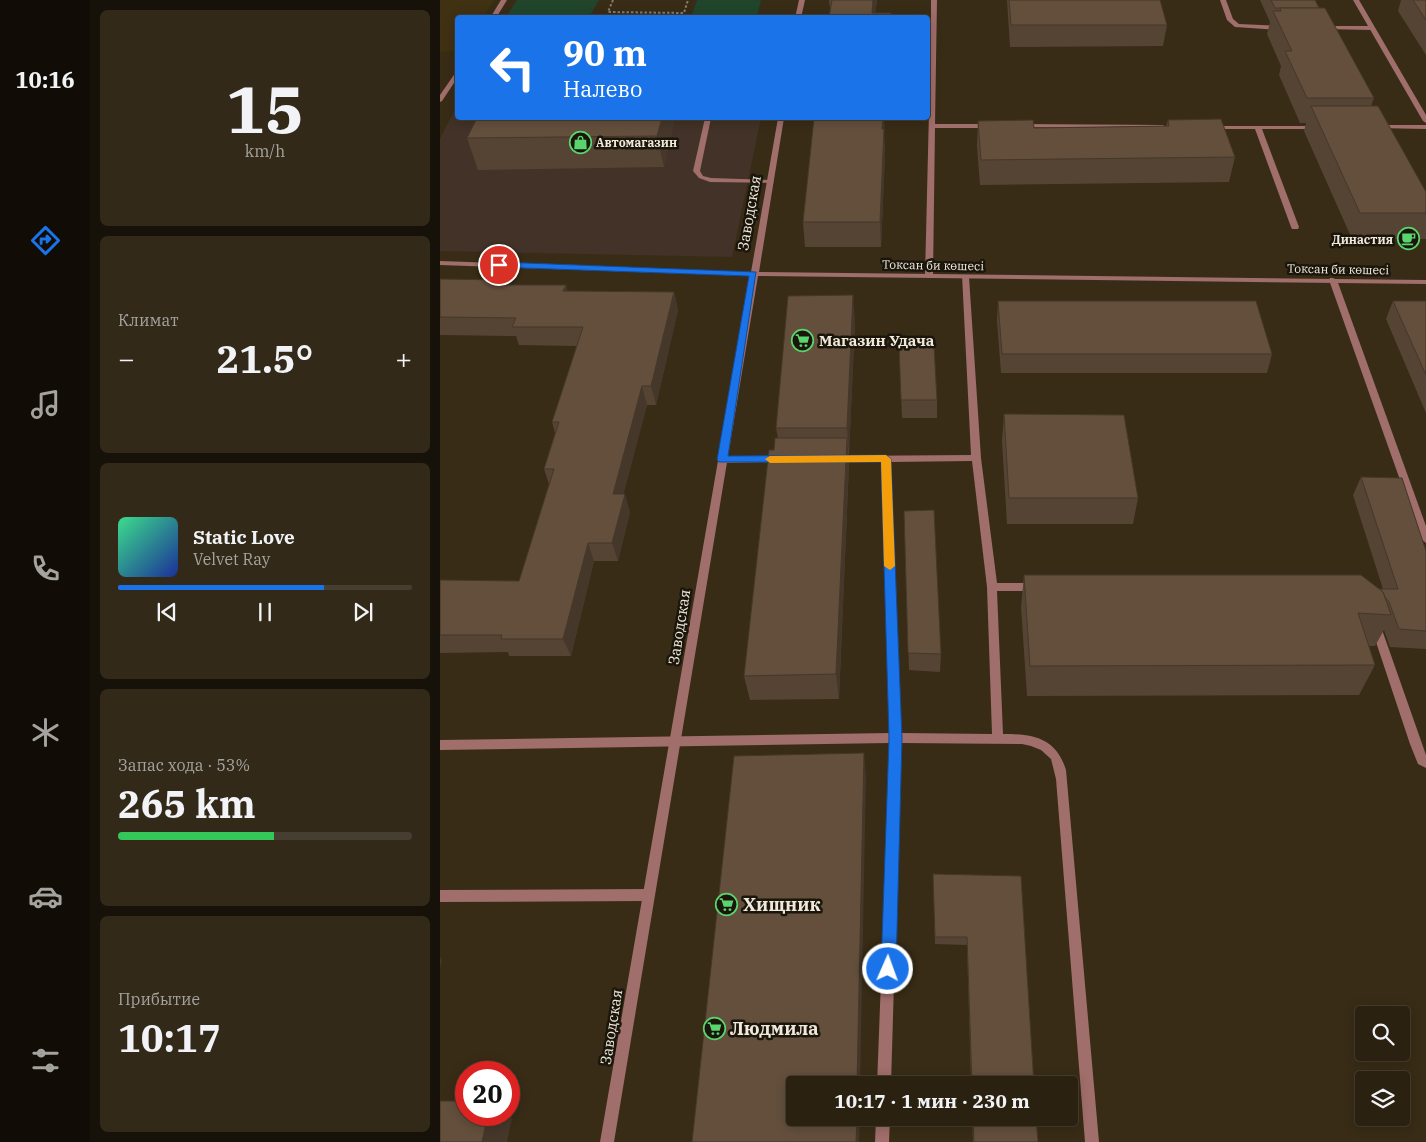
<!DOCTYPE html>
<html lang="ru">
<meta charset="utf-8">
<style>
body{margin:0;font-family:"IBM Plex Serif",serif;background:#322919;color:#f1f3f6;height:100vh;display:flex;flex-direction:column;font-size:19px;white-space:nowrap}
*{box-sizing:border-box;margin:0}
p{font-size:16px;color:#a5a39f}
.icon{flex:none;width:28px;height:28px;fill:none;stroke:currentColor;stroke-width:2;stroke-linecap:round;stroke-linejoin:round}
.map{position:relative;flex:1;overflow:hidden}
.details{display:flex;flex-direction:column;gap:10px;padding:10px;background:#171209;width:350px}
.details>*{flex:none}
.hud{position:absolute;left:15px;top:15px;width:475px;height:105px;border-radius:5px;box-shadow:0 2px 12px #0003,0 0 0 1px #463e30;background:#1a73e8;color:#fff;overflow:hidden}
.controls{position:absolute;left:915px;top:1006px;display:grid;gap:10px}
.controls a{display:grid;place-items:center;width:55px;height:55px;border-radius:5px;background:#2a2110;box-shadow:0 2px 12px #0003,0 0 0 1px #463e30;font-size:25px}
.speed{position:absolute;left:15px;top:1061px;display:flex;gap:10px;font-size:25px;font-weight:700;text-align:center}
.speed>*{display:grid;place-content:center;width:65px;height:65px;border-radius:50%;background:#2a2110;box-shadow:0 2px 12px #0003,0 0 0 1px #463e30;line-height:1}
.speed .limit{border:8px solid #d22;background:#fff;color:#111}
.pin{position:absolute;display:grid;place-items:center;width:42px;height:42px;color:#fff;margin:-21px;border:2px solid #fff;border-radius:50%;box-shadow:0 1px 5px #0007}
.me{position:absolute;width:55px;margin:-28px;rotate:2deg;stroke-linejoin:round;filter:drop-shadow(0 0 4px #0008)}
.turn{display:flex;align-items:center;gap:18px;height:105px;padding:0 25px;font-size:22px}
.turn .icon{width:65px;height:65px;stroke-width:2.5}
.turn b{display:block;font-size:35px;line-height:42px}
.big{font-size:38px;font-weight:700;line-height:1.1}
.details .tile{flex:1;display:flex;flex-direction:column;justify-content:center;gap:8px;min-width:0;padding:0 18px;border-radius:8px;background:#322919}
.details .dial{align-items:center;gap:0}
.dial b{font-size:65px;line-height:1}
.song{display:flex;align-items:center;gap:15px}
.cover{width:60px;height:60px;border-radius:8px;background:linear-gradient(135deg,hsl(150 70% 55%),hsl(230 70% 35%))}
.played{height:5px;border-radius:2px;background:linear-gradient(90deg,#1a73e8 70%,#463e30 70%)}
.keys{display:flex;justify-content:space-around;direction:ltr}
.heat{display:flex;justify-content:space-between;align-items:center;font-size:28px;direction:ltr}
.charge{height:8px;border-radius:4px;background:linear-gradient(90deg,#34c759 53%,#463e30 0)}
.trip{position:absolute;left:346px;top:1076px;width:292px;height:50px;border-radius:5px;background:#2a2110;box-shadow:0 2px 12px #0003,0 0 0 1px #463e30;font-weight:700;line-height:50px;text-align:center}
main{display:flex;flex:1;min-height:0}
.menu{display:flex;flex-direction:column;width:90px;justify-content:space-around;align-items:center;background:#110d06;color:#a5a39f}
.menu .icon{width:35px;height:35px}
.menu .on{color:#1a73e8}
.menu b{font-size:22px;color:#f1f3f6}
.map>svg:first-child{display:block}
.commercial{fill:#423227}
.built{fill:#403113}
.green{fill:#20452b}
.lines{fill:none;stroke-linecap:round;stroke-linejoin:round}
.path{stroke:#857b68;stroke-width:2;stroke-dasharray:2.5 2;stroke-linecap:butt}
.lane{fill:#a06e6b;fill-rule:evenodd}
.street{fill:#a06e6b;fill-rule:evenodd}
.wall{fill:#554434}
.shaded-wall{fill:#45372a}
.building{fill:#634f3c;stroke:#45372a}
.route{fill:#1a73e8;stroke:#114b97}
.slow{fill:#f59e0b}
.labels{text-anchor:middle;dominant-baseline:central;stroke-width:5;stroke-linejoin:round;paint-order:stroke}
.far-poi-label{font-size:12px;font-weight:bold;fill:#f0e9db;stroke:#1b160c;text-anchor:start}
.far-street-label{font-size:12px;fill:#f0e9db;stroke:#1b160c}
.street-label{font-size:15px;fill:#f0e9db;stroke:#1b160c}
.poi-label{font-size:15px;font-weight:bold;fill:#f0e9db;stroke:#1b160c;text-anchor:start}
.near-poi-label{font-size:18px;font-weight:bold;fill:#f0e9db;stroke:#1b160c;text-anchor:start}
</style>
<main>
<nav class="menu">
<b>10:16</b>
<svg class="icon on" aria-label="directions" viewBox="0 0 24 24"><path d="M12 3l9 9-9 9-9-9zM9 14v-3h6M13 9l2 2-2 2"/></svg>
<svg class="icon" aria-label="music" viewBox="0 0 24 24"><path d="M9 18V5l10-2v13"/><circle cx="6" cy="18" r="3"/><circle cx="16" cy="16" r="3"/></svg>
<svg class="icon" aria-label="phone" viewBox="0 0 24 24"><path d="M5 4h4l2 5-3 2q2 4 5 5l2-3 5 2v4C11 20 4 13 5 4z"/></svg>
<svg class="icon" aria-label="climate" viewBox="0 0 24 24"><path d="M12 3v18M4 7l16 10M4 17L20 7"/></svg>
<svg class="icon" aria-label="car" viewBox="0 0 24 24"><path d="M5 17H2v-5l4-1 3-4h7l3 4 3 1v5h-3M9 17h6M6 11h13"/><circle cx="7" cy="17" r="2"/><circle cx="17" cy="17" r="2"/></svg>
<svg class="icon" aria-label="filters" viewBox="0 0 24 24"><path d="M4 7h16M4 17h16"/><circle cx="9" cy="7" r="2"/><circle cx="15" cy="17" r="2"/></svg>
</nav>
<section class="details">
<div class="tile dial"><b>15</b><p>km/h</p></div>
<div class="tile"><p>Климат</p>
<div class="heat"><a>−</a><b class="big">21.5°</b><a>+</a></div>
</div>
<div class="tile">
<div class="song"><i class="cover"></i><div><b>Static Love</b><p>Velvet Ray</p></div></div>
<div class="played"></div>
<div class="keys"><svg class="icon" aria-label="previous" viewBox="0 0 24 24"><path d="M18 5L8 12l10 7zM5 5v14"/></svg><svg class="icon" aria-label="pause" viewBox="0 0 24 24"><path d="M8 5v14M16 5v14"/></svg><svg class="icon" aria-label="next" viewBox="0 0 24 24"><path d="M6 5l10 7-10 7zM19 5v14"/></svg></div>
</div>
<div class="tile"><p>Запас хода · 53%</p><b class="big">265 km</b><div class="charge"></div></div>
<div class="tile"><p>Прибытие</p><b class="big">10:17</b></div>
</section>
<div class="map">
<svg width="986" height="1142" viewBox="0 0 986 1142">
<rect width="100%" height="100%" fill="#382c16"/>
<polygon class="commercial" points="17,105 18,118 321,118 292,257 0,251 0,139"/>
<polygon class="built" points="0,0 54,0 43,17 18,18 17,51 0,52"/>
<polygon class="green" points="77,0 159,0 149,17 251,17 257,0 321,0 317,17 66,17"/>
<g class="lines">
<polyline class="path" points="173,0 168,12 244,13 248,0"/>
<g class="lane">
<polygon points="61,0 67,0 56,18 50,18"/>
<polygon points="491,0 497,0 495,124 550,124 553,126 550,128 495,128 493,276 489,278 485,276 491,29 488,29 488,25 491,25"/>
<polygon points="780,0 786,0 793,19 799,24 841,26 844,28 841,30 795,27 787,20"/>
<polygon points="883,26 932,26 935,28 932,30 881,29 880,28"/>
<polygon points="18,69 18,77 2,101 0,102 0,95"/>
<polygon points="265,118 271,118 260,171 263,176 271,178 330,180 334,182 332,183 270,182 259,178 253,171"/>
<polygon points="582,124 723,125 726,127 723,129 580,127 579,126"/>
<polygon points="937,125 986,125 986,129 935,128 934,127"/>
<polygon points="770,126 880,126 881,127 878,129 822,129 859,227 858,229 852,229 851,227 815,129 772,129 769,127"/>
<path d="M522,275H528L529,277L541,458L557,583H595L599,584L600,587L599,590L595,591H557L563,734C594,734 616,738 626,770L659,1142H645L616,779L611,759L601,750L591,746L582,744L461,743L451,1085H437L450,743L0,750V740L450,733L442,462H396L391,459L396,456L531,455ZM532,461L547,587L552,734L461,733L451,462Z"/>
<polygon points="890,278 893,278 897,280 986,526 986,543 981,539 889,280"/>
<polygon points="341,456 346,459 341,462 282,463 277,460 282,457"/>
<polygon points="935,620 939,621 940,624 986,755 986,768 978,764 970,744 930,624 931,621"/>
<polygon points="208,889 212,891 214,895 212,899 208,901 0,902 0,890"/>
<polygon points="436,1118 450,1118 449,1142 435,1142"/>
</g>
<g class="street">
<polygon points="359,0 365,0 361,18 355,18"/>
<polygon points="913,0 919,0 986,115 986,123 983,121"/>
<polygon points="338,118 344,118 319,272 986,280 986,284 318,276 174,1142 160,1142 310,276 0,265 0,261 311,272"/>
</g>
</g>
<g class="wall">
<polygon points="389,0 437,0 435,13 451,13 451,18 389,18 390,8"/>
<polygon points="567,0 720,0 727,25 723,46 570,47"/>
<polygon points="820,0 875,0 934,98 931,106 986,192 986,239 912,239 864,131 866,123 860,123 839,75 841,66 827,34 830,22"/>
<polygon points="961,0 986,0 986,55 958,11"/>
<polygon points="37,118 235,118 224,167 38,170 27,138"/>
<polygon points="728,120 795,157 789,182 540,185 537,146 538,121 594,128 726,126"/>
<polygon points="444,135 445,153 441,247 365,247 363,222"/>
<polygon points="0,279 66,285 126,285 127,291 234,292 238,310 216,405 207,405 183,494 190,512 178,561 154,561 131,656 69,656 68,652 0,653 0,580 79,581 109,484 104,469 115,433 112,422 137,346 79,345 76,336 0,335"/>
<polygon points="558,301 832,354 827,373 561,373 557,320"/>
<polygon points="953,301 986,301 986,413 946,319"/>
<polygon points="415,322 409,454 408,454 409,464 399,699 310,700 304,676 334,450 338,438 336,428"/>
<polygon points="459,344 497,400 497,418 462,418"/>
<polygon points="564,414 698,498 693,524 567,524 562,441"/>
<polygon points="921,477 986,551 986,649 950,647 944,630 935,646 929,646 935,665 919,695 587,696 581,607 584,575 943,589 913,495"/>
<polygon points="464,511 501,654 500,672 469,670"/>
<polygon points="493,874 581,876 594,1085 531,1085 527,945 495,944"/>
<polygon points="532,1118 596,1118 598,1142 533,1142"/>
</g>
<g class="shaded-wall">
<polygon points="433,0 437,0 435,18 432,13"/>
<polygon points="222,118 235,118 224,167 217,136"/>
<polygon points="443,118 445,118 444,135 445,153 441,247 440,222"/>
<polygon points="126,285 131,304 123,291"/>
<polygon points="234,292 238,310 216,405 211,386"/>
<polygon points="413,295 415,322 409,454 407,428"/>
<polygon points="202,386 207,405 179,512 173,494"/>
<polygon points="407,438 409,464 399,699 396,674"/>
<polygon points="185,494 190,512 178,561 172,543"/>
<polygon points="148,543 154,561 131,656 123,639"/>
<polygon points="424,753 426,777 420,1085 417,1085"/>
<polygon points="0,957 2,960 0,968"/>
<polygon points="48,1115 67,1115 72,1119 67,1142 42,1142"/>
<polygon points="417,1118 420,1118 419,1142 416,1142"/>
</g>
<g class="building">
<polygon points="392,0 433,0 432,13 451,13 451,18 389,18"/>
<polygon points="569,0 720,0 727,25 571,25"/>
<polygon points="831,0 875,0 879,8 835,8"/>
<polygon points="973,0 986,0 986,20"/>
<polygon points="840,8 885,8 934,98 867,98 845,51 852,51 833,11 841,11"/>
<polygon points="871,106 938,106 986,192 986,213 920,213"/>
<polygon points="37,118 222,118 217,136 27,138"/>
<polygon points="374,118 443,118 442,129 444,129 440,222 363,222"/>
<polygon points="781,119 795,157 541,160 538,121 593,120 594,128 729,126 728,120"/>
<polygon points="0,279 65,280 62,285 126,285 123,291 234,292 211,386 202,386 173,494 185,494 172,543 148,543 123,639 61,639 62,635 0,635 0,580 79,581 114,469 104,469 119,422 112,422 143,327 72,327 76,318 0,317"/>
<polygon points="413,295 407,428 336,428 348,296"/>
<polygon points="558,301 816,301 832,354 562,354"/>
<polygon points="953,301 986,301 986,375"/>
<polygon points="459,344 494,346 497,400 461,400"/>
<polygon points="564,414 684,415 698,498 569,498"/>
<polygon points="335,438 407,438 396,674 304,676 329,450 334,450"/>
<polygon points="921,477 962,478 986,551 986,631 959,629 949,602 945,597 943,592 939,589 958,589"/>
<polygon points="494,510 501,654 468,653 464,511"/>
<polygon points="584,575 921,575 943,592 951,615 918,613 935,665 590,666"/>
<polygon points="424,753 417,1085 355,1085 355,1118 417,1118 416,1142 252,1142 294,756"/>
<polygon points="493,874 581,876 594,1085 532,1085 527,937 495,937"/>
<polygon points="0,1101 26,1101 26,1115 48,1115 42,1142 0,1142"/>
<polygon points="533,1118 596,1118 598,1142 534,1142"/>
</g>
<polygon class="route" points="59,262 316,272 288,456 446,455 451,459 462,738 456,969 453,975 448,977 443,975 441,969 449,738 441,462 279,462 277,460 309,276 56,267 54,265"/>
<polygon class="slow" points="446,455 451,459 455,566 450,570 444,566 441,462 330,463 325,459 330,456"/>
<defs>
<symbol id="shop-ring" viewBox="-11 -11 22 22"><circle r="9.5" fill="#1b160c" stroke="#5ad56e" stroke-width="1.5"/><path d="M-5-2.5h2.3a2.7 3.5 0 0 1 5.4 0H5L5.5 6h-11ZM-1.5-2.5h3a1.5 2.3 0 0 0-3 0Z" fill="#5ad56e"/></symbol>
<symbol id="cafe-ring" viewBox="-11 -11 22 22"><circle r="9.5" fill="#1b160c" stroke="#5ad56e" stroke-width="1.5"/><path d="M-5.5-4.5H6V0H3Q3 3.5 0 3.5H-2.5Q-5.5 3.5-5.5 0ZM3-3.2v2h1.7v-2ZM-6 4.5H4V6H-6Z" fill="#5ad56e"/></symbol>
<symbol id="supermarket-ring" viewBox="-11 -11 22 22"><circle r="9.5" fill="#1b160c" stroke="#5ad56e" stroke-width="1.5"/><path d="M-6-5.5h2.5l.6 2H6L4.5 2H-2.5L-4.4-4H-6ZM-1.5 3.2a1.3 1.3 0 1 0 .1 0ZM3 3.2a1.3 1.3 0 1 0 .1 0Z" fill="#5ad56e"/></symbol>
</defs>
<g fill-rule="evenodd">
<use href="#shop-ring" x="128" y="130" width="25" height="25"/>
<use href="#cafe-ring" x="956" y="226" width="25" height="25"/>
<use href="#supermarket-ring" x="350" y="328" width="25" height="25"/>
<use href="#supermarket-ring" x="274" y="892" width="25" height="25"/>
<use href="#supermarket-ring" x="262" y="1016" width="25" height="25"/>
</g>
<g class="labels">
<g class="far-poi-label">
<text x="156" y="142">Автомагазин</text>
<text x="953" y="239" text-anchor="end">Династия</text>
</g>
<g class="far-street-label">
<text transform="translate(493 265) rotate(1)">Токсан би көшесі</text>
<text transform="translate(898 269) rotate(1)">Токсан би көшесі</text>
</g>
<g class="street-label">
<text transform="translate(309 213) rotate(-80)">Заводская</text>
<text transform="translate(239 627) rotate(-81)">Заводская</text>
<text transform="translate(171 1027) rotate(-81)">Заводская</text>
</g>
<g class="poi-label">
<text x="379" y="340">Магазин Удача</text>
</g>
<g class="near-poi-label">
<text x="303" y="904">Хищник</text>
<text x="290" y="1028">Людмила</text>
</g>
</g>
</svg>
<div class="controls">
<a><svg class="icon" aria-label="search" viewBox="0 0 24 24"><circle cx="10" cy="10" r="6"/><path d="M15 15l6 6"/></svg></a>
<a><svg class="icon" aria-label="layers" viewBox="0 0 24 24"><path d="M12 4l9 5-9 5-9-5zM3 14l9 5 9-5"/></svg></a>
</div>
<div class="speed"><div class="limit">20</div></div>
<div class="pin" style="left:59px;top:265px;background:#d93025"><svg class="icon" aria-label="arrive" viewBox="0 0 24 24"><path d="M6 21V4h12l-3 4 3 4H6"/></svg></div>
<svg class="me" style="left:448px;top:969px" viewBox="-20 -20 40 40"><circle r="17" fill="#1a73e8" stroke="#fff" stroke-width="3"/><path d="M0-11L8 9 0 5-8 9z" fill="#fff"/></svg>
<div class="trip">10:17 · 1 мин · 230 m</div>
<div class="hud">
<div class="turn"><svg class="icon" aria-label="left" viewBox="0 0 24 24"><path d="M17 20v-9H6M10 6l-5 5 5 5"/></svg><div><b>90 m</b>Налево</div></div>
</div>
</div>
</main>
